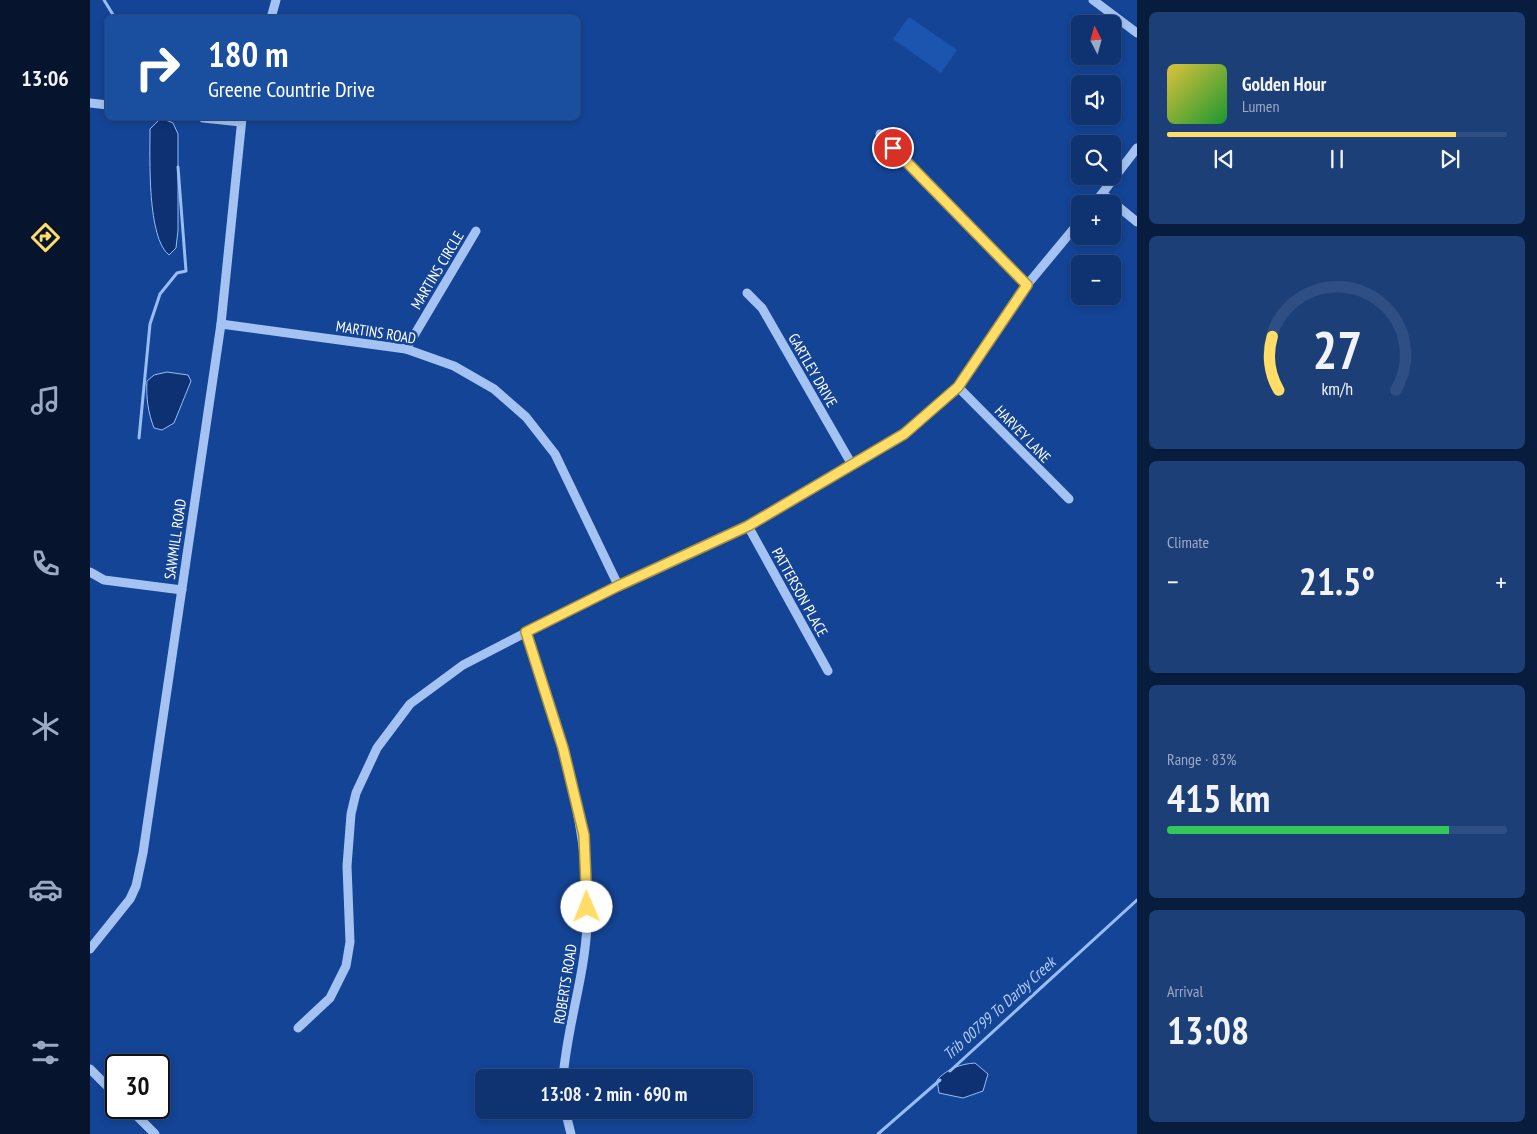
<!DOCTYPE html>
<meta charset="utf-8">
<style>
body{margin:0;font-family:"PT Sans Narrow",sans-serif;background:#1d3f78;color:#f1f3f6;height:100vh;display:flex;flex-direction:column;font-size:19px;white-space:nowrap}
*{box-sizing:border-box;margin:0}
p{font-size:16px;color:#9baac3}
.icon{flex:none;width:28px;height:28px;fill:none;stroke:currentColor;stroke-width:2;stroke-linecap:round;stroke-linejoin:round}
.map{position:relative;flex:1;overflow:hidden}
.details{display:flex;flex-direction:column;gap:12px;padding:12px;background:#081c3e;width:400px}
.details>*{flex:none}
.hud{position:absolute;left:15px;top:15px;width:475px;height:105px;border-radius:8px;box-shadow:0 2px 8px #0003,0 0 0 1px #2f4e83;background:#1a4fa0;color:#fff;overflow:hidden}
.needle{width:32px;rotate:354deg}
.buttons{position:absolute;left:981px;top:15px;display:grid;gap:10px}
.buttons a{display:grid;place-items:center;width:50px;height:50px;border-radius:8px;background:#0f3370;box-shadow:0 2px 8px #0003,0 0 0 1px #2f4e83;font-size:25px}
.speed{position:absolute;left:15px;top:1054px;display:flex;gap:10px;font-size:25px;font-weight:700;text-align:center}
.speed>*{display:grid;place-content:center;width:65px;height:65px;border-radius:50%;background:#0f3370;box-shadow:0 2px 8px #0003,0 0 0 1px #2f4e83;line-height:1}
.speed .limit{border:2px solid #111;border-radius:8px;background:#fff;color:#111}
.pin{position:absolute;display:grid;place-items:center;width:42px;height:42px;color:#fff;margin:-21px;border:2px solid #fff;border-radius:50%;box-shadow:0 1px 5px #0007}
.me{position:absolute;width:55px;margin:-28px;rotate:359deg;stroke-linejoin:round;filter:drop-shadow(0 0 4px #0008)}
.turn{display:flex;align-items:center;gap:18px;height:105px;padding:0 20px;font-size:22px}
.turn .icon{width:65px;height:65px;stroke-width:2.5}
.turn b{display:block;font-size:35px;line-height:42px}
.big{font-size:38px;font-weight:700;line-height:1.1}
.details .card{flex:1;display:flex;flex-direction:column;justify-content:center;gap:8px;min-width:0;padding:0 18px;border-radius:8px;background:#1d3f78}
.details .dial{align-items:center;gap:0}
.dial svg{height:130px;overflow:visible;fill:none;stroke:#2f4e83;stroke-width:7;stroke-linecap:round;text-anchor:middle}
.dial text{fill:#f1f3f6;stroke:none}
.song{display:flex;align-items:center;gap:15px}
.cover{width:60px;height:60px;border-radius:8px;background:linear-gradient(135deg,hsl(50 70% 55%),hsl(130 70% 35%))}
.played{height:5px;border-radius:2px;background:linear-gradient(90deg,#fd6 85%,#2f4e83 85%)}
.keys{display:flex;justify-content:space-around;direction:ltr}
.heat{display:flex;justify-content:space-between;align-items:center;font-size:28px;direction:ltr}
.charge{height:8px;border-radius:4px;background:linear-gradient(90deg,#34c759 83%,#2f4e83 0)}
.trip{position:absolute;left:385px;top:1069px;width:278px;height:50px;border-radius:8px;background:#0f3370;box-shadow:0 2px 8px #0003,0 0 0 1px #2f4e83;font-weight:700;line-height:50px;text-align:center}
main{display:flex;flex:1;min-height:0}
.menu{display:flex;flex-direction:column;width:90px;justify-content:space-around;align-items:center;background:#06142d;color:#9baac3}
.menu .icon{width:35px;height:35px}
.menu .current{color:#fd6}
.menu b{font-size:22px;color:#f1f3f6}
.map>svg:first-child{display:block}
.green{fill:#1c55b0}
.water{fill:#0d3173;stroke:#97bdf5}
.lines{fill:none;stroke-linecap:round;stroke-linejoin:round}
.stream{stroke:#97bdf5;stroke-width:3}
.minor{stroke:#a5c3f2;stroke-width:9}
.route-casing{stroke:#a69042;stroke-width:12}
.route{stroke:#fd6;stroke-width:9}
.labels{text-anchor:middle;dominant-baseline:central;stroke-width:5;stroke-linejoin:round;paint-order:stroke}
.street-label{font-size:15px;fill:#fff;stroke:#144496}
.water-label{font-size:16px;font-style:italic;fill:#b1cdf9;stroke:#144496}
</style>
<main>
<nav class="menu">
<b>13:06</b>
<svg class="icon current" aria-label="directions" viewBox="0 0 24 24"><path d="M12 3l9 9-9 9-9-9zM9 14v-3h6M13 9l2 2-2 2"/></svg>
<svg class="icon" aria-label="music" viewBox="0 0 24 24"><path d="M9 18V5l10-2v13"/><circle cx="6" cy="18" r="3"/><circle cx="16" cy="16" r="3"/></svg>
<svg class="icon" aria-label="phone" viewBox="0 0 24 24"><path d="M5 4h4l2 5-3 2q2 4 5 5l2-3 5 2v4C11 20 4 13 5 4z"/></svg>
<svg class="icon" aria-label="climate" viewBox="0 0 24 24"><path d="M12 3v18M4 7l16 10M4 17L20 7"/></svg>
<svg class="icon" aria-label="car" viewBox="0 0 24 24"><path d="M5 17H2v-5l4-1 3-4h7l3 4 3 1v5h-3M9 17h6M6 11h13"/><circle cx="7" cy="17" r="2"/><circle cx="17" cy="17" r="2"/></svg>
<svg class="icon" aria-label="filters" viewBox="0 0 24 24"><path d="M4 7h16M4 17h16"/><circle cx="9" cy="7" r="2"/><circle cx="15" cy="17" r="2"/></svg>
</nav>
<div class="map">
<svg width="1047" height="1134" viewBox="0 0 1047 1134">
<rect width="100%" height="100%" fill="#144496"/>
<polygon class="green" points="819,17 867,50 851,73 803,39"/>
<g class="water">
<path d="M71,118L83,123L88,134V230L86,248L79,255C57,238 60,158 60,129Z"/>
<path d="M77,372L98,375L101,381L84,423L72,430L64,428C58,412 56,398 57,381L64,375Z"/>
<path d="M885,1063L898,1074L893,1091L873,1098L849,1093L847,1080C857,1069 870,1064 885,1063Z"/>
</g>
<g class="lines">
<g class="stream">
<polyline points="14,0 25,18"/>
<polyline points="49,438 60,324 70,294 87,273 96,271 88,167"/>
<polyline points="860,1071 1047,900"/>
<polyline points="788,1134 850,1080"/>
</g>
<g class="minor">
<polyline points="1003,0 1047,33"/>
<polyline points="181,18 186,0"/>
<polyline points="0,103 18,105"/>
<polyline points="113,118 151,122"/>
<polyline points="790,134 937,285"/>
<polyline points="1013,194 1047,222"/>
<polyline points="1004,204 1047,148"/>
<polyline points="657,293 672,308 761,463"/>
<polyline points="131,324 316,349 364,366 404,389 436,417 465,454 528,585"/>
<polyline points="316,349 386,231"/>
<polyline points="868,387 979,499"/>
<polyline points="658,526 738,671"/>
<polyline points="0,572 14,580 92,590"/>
<path d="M436,632C466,727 501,823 497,924C495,976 477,1026 473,1078"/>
<polyline points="0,949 40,899 46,886 53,853 131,324 152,118"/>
<polyline points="208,1028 240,998 256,966 260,942 257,866 261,814 266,793 287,748 320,704 373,665 528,585 658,526 814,434 868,387 937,285 990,221"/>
<polyline points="0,1069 26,1095"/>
<polyline points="39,1108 65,1134"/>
<polyline points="475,1110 481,1134"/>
</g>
</g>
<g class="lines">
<defs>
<polyline id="route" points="497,907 494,835 473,748 436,632 528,586 658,526 814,434 868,387 937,285 803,148"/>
</defs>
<use href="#route" class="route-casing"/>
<use href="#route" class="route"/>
</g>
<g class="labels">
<g class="street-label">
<text transform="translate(347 270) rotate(-59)">MARTINS CIRCLE</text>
<text transform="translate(286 332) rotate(9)">MARTINS ROAD</text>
<text transform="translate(723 370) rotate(60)">GARTLEY DRIVE</text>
<text transform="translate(933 434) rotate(46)">HARVEY LANE</text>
<text transform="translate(85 539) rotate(-82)">SAWMILL ROAD</text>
<text transform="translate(710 592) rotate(61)">PATTERSON PLACE</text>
<text transform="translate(475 984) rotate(-81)">ROBERTS ROAD</text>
</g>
<g class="water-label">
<text transform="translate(909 1008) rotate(-42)">Trib 00799 To Darby Creek</text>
</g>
</g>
</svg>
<div class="buttons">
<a><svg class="needle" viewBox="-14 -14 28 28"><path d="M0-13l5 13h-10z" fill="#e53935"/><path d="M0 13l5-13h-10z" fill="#9baac3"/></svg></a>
<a><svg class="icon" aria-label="sound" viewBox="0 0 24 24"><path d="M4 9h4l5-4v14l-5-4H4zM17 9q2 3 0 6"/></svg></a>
<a><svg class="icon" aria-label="search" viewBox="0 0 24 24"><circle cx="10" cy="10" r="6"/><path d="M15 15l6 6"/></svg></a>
<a>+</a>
<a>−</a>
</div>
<div class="speed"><div class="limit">30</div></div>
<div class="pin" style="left:803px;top:148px;background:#d93025"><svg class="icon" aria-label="arrive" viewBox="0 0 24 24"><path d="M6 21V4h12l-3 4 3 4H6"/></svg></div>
<svg class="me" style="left:497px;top:907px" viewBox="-20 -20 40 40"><circle r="19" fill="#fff"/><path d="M0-13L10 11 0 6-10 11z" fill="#fd6"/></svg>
<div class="trip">13:08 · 2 min · 690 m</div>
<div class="hud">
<div class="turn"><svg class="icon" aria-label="right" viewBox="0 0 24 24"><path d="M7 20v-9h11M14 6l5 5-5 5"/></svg><div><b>180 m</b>Greene Countrie Drive</div></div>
</div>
</div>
<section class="details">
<div class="card">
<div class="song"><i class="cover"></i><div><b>Golden Hour</b><p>Lumen</p></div></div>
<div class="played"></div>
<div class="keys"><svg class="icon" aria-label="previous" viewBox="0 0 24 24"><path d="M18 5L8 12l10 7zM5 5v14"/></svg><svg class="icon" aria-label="pause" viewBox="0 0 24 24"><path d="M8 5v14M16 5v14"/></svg><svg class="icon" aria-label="next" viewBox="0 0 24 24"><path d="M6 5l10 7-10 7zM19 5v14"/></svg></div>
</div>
<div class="card dial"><svg viewBox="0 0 100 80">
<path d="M14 69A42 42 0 1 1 86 69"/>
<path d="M14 69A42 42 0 0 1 10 36" stroke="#fd6"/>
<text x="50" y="56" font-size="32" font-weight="700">27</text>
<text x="50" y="72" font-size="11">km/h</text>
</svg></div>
<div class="card"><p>Climate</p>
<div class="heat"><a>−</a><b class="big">21.5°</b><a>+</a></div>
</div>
<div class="card"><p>Range · 83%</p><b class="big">415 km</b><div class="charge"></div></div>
<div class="card"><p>Arrival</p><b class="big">13:08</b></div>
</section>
</main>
